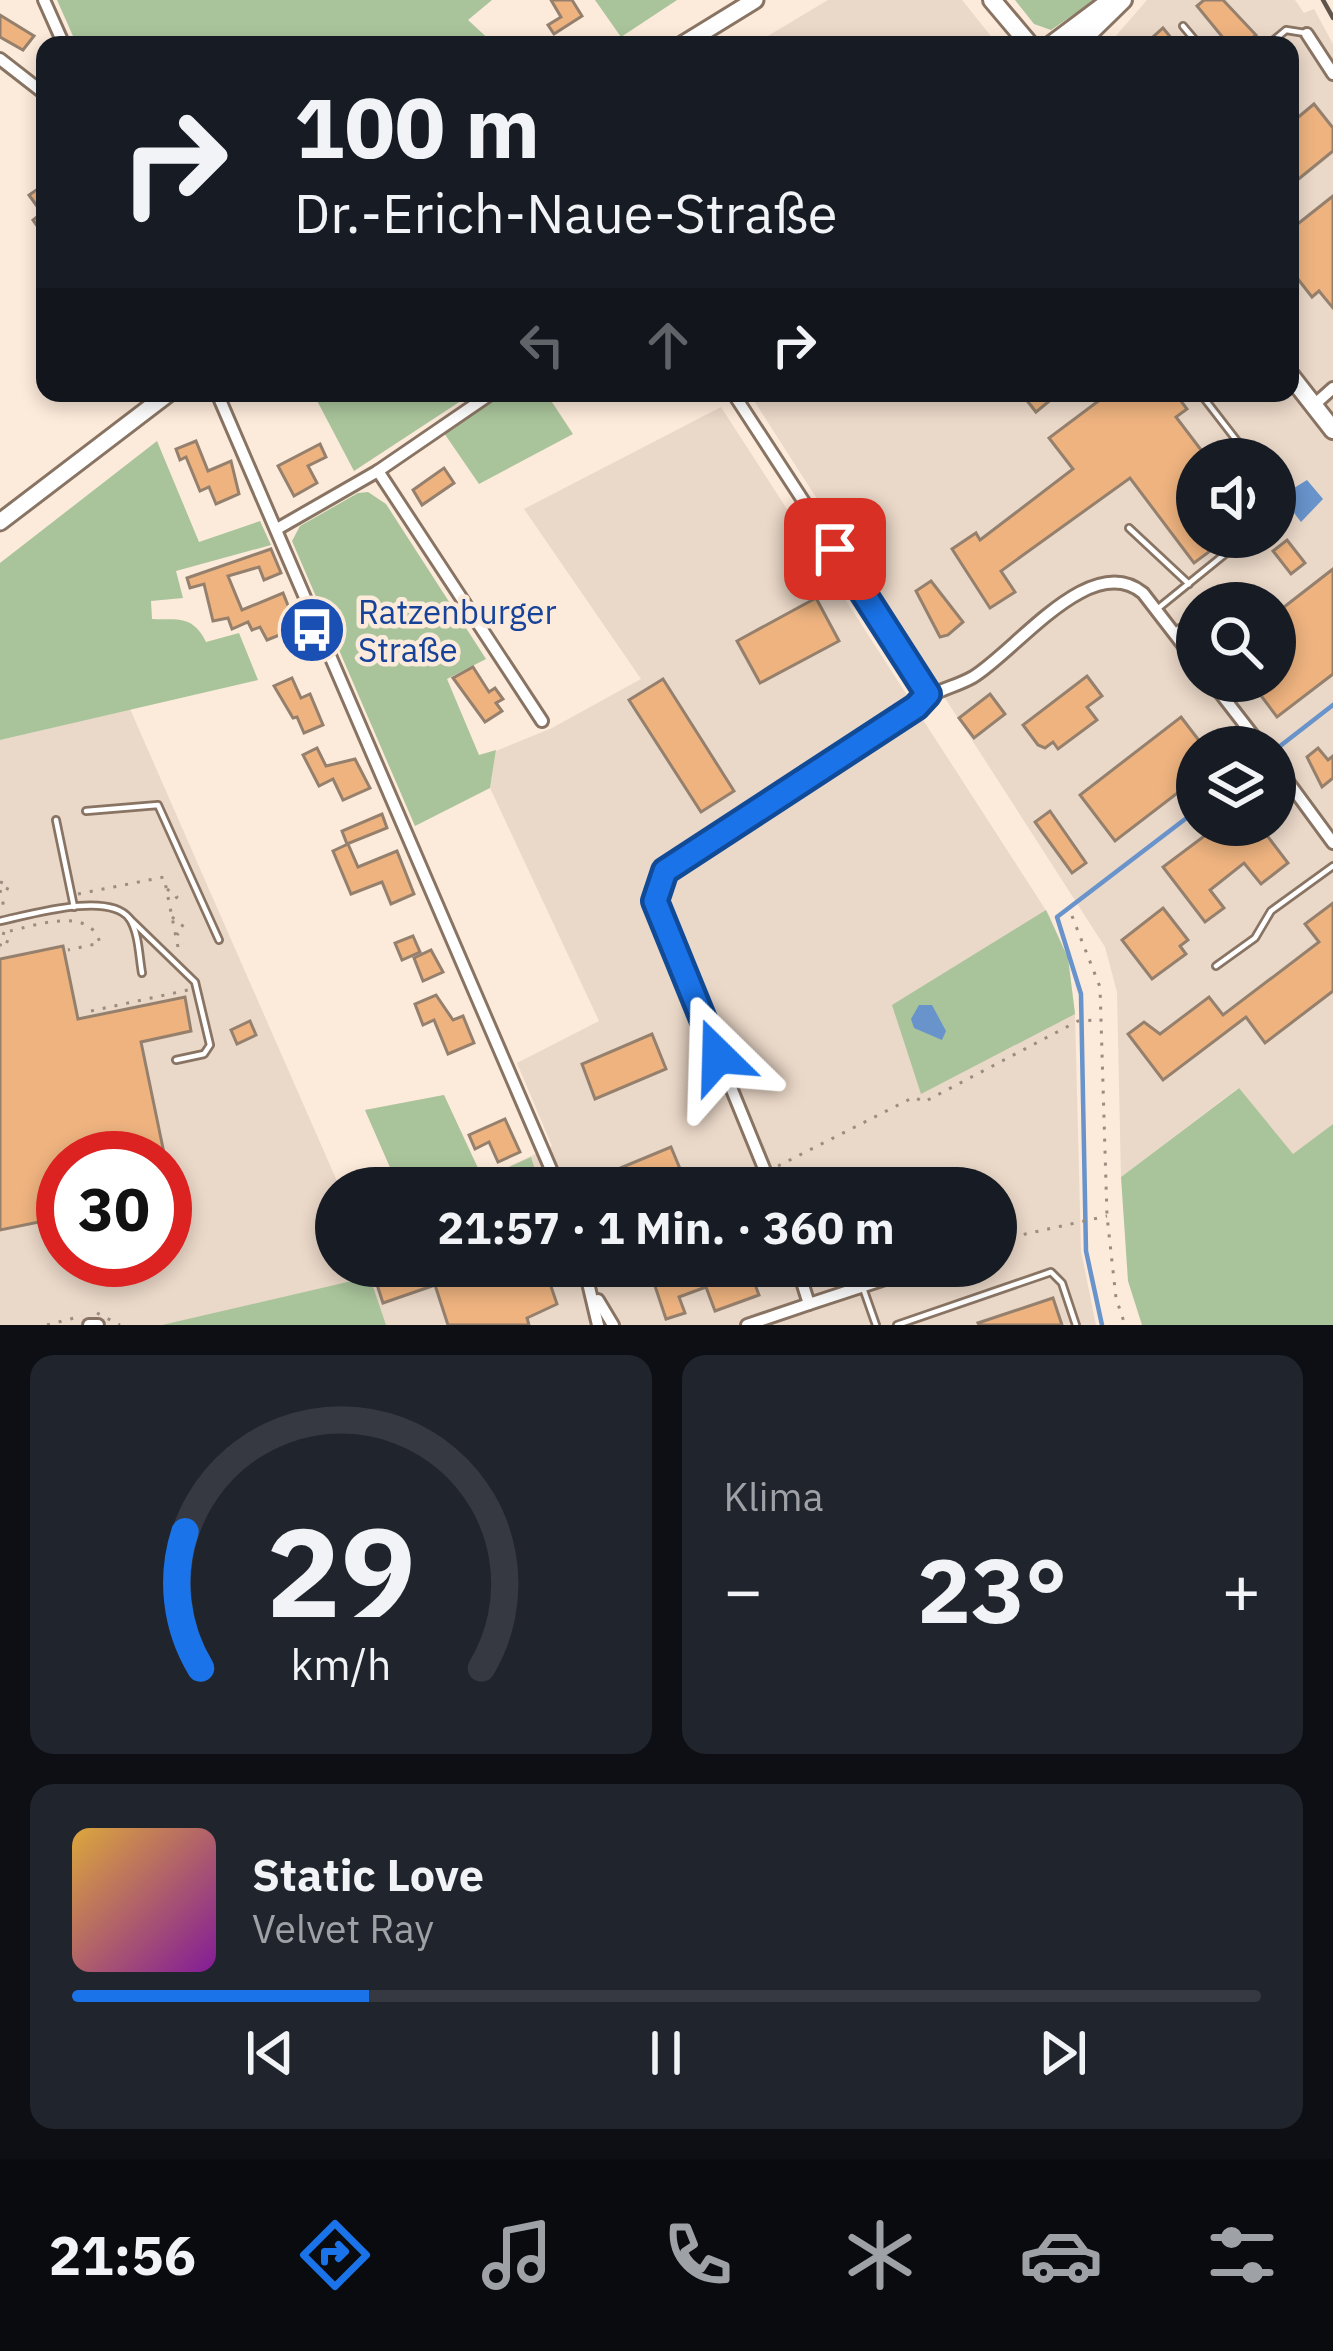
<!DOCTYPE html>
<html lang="de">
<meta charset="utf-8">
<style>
body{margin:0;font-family:"IBM Plex Sans",sans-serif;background:#20242c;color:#f1f3f6;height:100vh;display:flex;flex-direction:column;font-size:45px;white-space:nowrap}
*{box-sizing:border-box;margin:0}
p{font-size:39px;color:#9ea1a6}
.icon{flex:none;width:66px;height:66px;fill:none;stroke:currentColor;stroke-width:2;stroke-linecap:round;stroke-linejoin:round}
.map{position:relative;height:1325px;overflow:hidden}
.panel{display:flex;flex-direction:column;gap:30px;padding:30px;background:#0d0f14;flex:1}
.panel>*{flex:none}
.hud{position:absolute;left:36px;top:36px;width:1263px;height:366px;border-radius:24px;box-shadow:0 6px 18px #0003;background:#171b24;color:#f1f3f6;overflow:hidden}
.tools{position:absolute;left:1176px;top:438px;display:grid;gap:24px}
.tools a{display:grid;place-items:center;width:120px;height:120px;border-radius:50%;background:#171b24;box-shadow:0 6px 18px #0003;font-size:60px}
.speed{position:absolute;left:36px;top:1131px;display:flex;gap:24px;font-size:60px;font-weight:700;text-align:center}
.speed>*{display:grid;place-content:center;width:156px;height:156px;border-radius:50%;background:#171b24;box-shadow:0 6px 18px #0003;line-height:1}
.speed .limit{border:18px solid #d22;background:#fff;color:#111}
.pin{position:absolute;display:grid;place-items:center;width:102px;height:102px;color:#fff;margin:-51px;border-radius:24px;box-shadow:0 6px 18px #0006}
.me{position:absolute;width:132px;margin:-66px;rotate:338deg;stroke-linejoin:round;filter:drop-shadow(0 0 9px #0008)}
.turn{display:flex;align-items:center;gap:42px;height:252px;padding:0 60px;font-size:54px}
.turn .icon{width:156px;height:156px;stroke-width:2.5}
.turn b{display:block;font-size:84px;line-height:102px}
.lanes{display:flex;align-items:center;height:114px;padding:0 60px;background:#0003;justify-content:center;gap:60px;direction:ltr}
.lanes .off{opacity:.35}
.big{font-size:90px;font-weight:800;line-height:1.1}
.panel .tile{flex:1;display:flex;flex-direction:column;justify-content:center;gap:18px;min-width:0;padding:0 42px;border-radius:24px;background:#20242c}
.panel .dial{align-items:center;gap:0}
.dial svg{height:312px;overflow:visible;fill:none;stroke:#363941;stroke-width:7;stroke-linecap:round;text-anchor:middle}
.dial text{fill:#f1f3f6;stroke:none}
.song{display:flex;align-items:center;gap:36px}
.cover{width:144px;height:144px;border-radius:18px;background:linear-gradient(135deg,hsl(40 70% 55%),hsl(290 70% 35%))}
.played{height:12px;border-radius:6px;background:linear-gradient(90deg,#1a73e8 25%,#363941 25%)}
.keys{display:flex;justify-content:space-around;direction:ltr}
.heat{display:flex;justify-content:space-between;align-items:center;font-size:66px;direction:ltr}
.panel .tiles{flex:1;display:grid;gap:30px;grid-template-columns:1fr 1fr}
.tile:last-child{grid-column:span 2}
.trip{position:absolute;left:315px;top:1167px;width:702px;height:120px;border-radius:60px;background:#171b24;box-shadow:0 6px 18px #0003;font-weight:800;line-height:120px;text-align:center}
.menu{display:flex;height:192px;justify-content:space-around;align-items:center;background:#090b0e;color:#9ea1a6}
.menu .icon{width:84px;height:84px}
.menu .active{color:#1a73e8}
.menu b{font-size:54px;color:#f1f3f6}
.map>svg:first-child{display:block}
.industrial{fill:#ead8c8;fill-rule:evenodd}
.green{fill:#a9c49b}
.water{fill:#6893cb}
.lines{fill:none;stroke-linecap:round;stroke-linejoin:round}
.stream{stroke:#6893cb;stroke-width:4.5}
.building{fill:#eeb37f;stroke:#95806e;stroke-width:3}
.lane-casing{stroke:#897463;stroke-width:10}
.street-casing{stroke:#897463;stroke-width:16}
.secondary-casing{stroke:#897463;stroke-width:21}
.primary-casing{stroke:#897463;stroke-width:22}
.path{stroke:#9a8c80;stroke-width:3;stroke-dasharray:3 9;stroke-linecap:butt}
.lane{stroke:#fff;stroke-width:4.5}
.street{stroke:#fff;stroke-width:10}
.secondary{stroke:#fff;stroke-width:15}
.primary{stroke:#fff;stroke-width:16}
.rail{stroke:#60554c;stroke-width:4.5}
.route-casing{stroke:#114b97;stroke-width:30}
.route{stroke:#1a73e8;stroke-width:21}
.labels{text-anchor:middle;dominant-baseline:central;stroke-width:9;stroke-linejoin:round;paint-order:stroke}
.transit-label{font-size:33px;fill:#164399;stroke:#fceada;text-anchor:start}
</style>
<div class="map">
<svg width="1333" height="1325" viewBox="0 0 1333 1325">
<rect width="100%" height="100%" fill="#fceada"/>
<g class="industrial">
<polygon points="828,0 962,0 998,45 753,45"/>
<path d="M1147,0H1295L1304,13L1314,9L1333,44V1124L1293,1155L1238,1088L1121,1177L1117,992L1105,947L749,393H1290V45H1108ZM1197,459H1275V537H1197ZM1197,603H1275V681H1197ZM1197,747H1275V825H1197Z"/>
<path d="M721,407L1049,915L1068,958L1075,1014L1081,1251L1096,1325H0V740L130,709L340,1188L336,1266H996V1188H399L365,1110L444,1095L483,1179L552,1146L517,1063L599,1021L490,788L496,751L552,728L641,679L524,509ZM63,1158H165V1260H63Z"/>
</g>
<g class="green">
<polygon points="57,0 492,0 468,20 495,45 77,45"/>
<polygon points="595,0 677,0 621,37"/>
<polygon points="1015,0 1095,0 1051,30 1034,24"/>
<polygon points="313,393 473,393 354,471"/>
<polygon points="503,393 546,393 573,434 479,484 444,433"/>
<path d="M157,441L199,542L260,521L271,545L176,571L183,598L151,601L152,619C178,620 193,615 206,642L239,633L258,680L0,740V563Z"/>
<polygon points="368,492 386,504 486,659 447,679 479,755 496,750 490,788 415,826 292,541 300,526 358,493"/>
<polygon points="1046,910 1068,958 1075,1014 921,1094 892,1005"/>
<polygon points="1239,1088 1293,1154 1333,1124 1333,1325 1142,1325 1128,1281 1121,1177"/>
<polygon points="444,1095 483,1179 531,1157 537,1176 510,1188 399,1188 365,1110"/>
<polygon points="366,1266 386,1325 162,1325 369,1277"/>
</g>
<g class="water">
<polygon points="1307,480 1323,499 1301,522 1281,496"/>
<polygon points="919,1005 932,1005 946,1031 942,1040 914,1028 911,1019"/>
</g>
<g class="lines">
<g class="stream">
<polyline points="1275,750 1333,705"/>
<polyline points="1102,1325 1086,1251 1081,994 1057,917 1197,810"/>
</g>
</g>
<g class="building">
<polygon points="551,0 572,0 582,16 554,34 548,25 561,17"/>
<polygon points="1204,0 1223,0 1256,35 1250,40 1254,45 1229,45 1197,6"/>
<polygon points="0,15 34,36 23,50 0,37"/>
<polygon points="1163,28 1177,45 1144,45"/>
<polygon points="1314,104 1333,128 1333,151 1290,186 1290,124"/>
<polygon points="45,184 45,237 33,220 42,213 29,195"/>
<polygon points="1333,196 1333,308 1319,291 1312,297 1290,269 1290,230"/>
<polygon points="1021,393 1059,393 1036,412"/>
<polygon points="1109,393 1175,393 1187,409 1176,417 1208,459 1197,459 1197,537 1229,537 1194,563 1130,478 1001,571 1015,592 990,608 952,549 976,533 980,540 1073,469 1049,438"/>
<polygon points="196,441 208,471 231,461 239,494 216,504 209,487 200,491 186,457 180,460 176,449"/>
<polygon points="320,444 326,457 308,466 317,483 294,496 278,466"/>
<polygon points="444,468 454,483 422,505 413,490"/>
<polygon points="1287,540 1305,563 1291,574 1273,551"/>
<polygon points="271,549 281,573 264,580 259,567 228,576 242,610 283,593 297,628 267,640 260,627 252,630 248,622 232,629 228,618 213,621 204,584 190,588 187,578"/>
<polygon points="1333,569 1333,674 1277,717 1250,681 1275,681 1275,641 1283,635 1275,614"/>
<polygon points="931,581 963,622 948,635 940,637 916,591"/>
<polygon points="816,598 839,641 760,683 737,641"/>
<polygon points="473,667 489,692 495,688 503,699 496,703 502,711 485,722 453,678"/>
<polygon points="1087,676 1102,696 1087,707 1097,720 1058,749 1053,742 1045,748 1038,745 1023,725"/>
<polygon points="292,678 301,698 310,694 323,725 304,733 297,717 293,718 274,686"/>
<polygon points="663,679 734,791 701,812 629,700"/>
<polygon points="990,694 1005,714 974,738 959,718"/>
<polygon points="1181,717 1204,747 1197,747 1197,778 1115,841 1080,795"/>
<polygon points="317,748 326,766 355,759 370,788 343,800 333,779 319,786 303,755"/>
<polygon points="1318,748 1328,760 1333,756 1333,778 1322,787 1307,757"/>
<polygon points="1050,811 1086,863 1072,873 1035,822"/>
<polygon points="382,814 387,828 347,844 342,831"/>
<polygon points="1219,825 1259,825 1288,863 1261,884 1244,863 1210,890 1224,908 1205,922 1163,867"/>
<polygon points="348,844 358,867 397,851 414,894 391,904 382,882 351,894 333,851"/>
<polygon points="1333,903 1333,991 1265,1043 1246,1017 1163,1080 1128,1034 1144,1022 1160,1034 1209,997 1223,1015 1319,942 1305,924"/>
<polygon points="1163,908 1188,940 1180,946 1186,954 1152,979 1122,940"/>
<polygon points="413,936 420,952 402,960 395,943"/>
<polygon points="63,946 78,1019 185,997 191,1031 141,1042 165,1158 63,1158 63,1217 0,1230 0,959"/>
<polygon points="431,950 443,972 423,981 414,958"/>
<polygon points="436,995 453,1020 463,1016 474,1043 448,1054 434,1020 423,1025 415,1004"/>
<polygon points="250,1021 256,1035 237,1044 231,1030"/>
<polygon points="652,1034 666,1069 595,1099 582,1064"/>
<polygon points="505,1119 520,1152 498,1162 489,1142 475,1149 469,1135"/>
<polygon points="671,1147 688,1188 600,1188 596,1178"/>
<polygon points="371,1266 544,1266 557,1304 527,1318 529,1325 448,1325 435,1285 383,1303"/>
<polygon points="696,1266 748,1266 759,1295 715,1311 706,1287 679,1297 685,1313 666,1319 653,1280"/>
<polygon points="1053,1298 1062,1325 979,1325 978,1323"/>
</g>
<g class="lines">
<defs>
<g id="lane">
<polyline points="1183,26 1199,45"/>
<polyline points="1268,45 1286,30 1305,33"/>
<polyline points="1200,393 1244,450 1244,459"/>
<polyline points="1129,528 1189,584"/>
<polyline points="1156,610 1246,537"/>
<polyline points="1173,632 1197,618"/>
<polyline points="86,811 158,805 219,940"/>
<polyline points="56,820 74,907"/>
<polyline points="129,918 195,982 210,1045 204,1054 176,1060"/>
<path d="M0,921C29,915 108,891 129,918C139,932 139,957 142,973"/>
<polyline points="1216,966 1255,938 1271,911 1333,866"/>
<polyline points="863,1288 876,1325"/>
<polyline points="897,1325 1051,1272 1062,1283 1076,1325"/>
</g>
<g id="street">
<polyline points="44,0 64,45"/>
<polyline points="1307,34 1333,74"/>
<polyline points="0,59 45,94"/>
<polyline points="217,393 559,1188"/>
<polyline points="733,393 929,694"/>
<polyline points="1314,405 1333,388"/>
<polyline points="378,471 542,721"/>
<polyline points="277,529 378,471 492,393"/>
<polyline points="1211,681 1262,747"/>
<polyline points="1275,764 1333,843"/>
<path d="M772,1188L655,901L665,871L916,708C933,689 952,689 973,677C1017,650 1091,550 1143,593L1197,663"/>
<polyline points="996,1239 998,1238"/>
<polyline points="584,1266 598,1325"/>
<polyline points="598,1300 613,1325"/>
<polyline points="809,1304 925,1266"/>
<polyline points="89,1325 98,1325"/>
<polyline points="747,1325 809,1304 797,1266"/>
</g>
<g id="secondary">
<polyline points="682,45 755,0"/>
<polyline points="0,522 169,393"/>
</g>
<g id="primary">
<polyline points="992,0 1030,45"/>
<polyline points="1051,45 1111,0"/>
<polyline points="1077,45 1123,0"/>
<polyline points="1290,375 1333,430"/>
</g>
</defs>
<use href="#lane" class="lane-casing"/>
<use href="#street" class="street-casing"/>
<use href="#secondary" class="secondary-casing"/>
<use href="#primary" class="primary-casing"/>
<g class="path">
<polyline points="0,882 9,885 3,898"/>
<polyline points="167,889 177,897 171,903"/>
<polyline points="0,890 5,912"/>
<polyline points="78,894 164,877 179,952"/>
<polyline points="1072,916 1100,987 1107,1216 1116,1298 1125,1325"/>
<polyline points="172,917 184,927 177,935"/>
<path d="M10,931C37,925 90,906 100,943L68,950"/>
<polyline points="4,932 0,946 5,947 9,937 5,935"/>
<polyline points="91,1011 188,990"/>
<polyline points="778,1166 914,1097 924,1102 1078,1021 1098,1020"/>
<polyline points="1012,1237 1107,1216"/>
<polyline points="97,1313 120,1325"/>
<polyline points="47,1325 82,1316"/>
</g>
<use href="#lane" class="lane"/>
<use href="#street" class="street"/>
<use href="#secondary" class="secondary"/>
<use href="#primary" class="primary"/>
<polyline class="rail" points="1323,0 1333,18"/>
</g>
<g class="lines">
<defs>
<polyline id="route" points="718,1056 655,901 665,871 916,707 928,694 835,549"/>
</defs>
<use href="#route" class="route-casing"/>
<use href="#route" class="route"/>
</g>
<defs>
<symbol id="bus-disc" viewBox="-11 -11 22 22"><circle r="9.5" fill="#1a4fb4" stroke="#fceada"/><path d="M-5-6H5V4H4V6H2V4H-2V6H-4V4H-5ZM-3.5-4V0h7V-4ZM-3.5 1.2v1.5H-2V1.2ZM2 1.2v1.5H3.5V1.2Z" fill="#fff"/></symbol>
</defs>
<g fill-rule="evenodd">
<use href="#bus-disc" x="274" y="592" width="76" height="76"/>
</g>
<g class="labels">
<g class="transit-label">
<text x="358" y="611">Ratzenburger<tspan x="358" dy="38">Straße</tspan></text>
</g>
</g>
</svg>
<div class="tools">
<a><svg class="icon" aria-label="sound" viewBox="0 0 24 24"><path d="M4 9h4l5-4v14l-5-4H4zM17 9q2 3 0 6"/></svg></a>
<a><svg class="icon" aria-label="search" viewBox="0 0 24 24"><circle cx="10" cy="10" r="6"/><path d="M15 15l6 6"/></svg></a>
<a><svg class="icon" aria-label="layers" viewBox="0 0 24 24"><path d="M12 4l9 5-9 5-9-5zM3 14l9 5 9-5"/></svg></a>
</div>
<div class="speed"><div class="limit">30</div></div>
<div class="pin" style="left:835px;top:549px;background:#d93025"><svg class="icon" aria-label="arrive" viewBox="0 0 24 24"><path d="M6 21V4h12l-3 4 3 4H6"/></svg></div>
<svg class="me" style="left:718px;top:1056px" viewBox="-20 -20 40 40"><path d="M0-17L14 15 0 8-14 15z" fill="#1a73e8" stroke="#fff" stroke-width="4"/></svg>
<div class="trip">21:57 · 1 Min. · 360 m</div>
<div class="hud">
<div class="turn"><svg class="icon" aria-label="right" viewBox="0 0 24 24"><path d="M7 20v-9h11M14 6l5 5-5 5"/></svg><div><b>100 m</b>Dr.-Erich-Naue-Straße</div></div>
<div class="lanes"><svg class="icon off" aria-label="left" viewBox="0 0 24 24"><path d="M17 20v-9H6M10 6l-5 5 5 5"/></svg><svg class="icon off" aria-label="ahead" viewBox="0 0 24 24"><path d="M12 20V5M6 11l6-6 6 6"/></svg><svg class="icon" aria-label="right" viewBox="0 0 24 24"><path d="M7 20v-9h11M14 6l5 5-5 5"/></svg></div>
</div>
</div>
<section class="panel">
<div class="tiles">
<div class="tile dial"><svg viewBox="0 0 100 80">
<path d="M14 69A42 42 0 1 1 86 69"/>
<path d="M14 69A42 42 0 0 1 10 34" stroke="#1a73e8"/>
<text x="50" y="56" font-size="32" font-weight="700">29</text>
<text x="50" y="72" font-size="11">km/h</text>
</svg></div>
<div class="tile"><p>Klima</p>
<div class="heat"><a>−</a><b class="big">23°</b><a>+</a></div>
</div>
<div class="tile">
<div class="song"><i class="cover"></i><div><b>Static Love</b><p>Velvet Ray</p></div></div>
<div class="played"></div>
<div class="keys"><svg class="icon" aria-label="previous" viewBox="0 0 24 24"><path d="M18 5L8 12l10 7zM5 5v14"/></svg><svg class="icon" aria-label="pause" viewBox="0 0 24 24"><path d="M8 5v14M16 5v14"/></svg><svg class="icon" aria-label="next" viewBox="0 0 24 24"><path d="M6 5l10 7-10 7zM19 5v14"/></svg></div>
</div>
</div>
</section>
<nav class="menu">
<b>21:56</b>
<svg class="icon active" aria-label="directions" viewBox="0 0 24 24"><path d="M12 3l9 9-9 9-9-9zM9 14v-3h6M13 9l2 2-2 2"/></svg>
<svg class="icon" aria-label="music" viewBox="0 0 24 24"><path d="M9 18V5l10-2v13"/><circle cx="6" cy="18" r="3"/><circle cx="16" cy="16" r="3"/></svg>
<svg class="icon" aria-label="phone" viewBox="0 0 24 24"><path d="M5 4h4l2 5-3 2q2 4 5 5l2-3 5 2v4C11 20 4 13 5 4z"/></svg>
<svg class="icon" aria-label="climate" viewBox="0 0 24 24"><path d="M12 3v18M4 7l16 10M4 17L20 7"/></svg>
<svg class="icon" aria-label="car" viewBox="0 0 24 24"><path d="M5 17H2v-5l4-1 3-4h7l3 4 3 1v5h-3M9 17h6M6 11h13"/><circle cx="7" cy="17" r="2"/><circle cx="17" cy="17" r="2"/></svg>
<svg class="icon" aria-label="filters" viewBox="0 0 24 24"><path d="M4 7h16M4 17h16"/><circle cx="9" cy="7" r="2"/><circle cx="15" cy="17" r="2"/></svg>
</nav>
